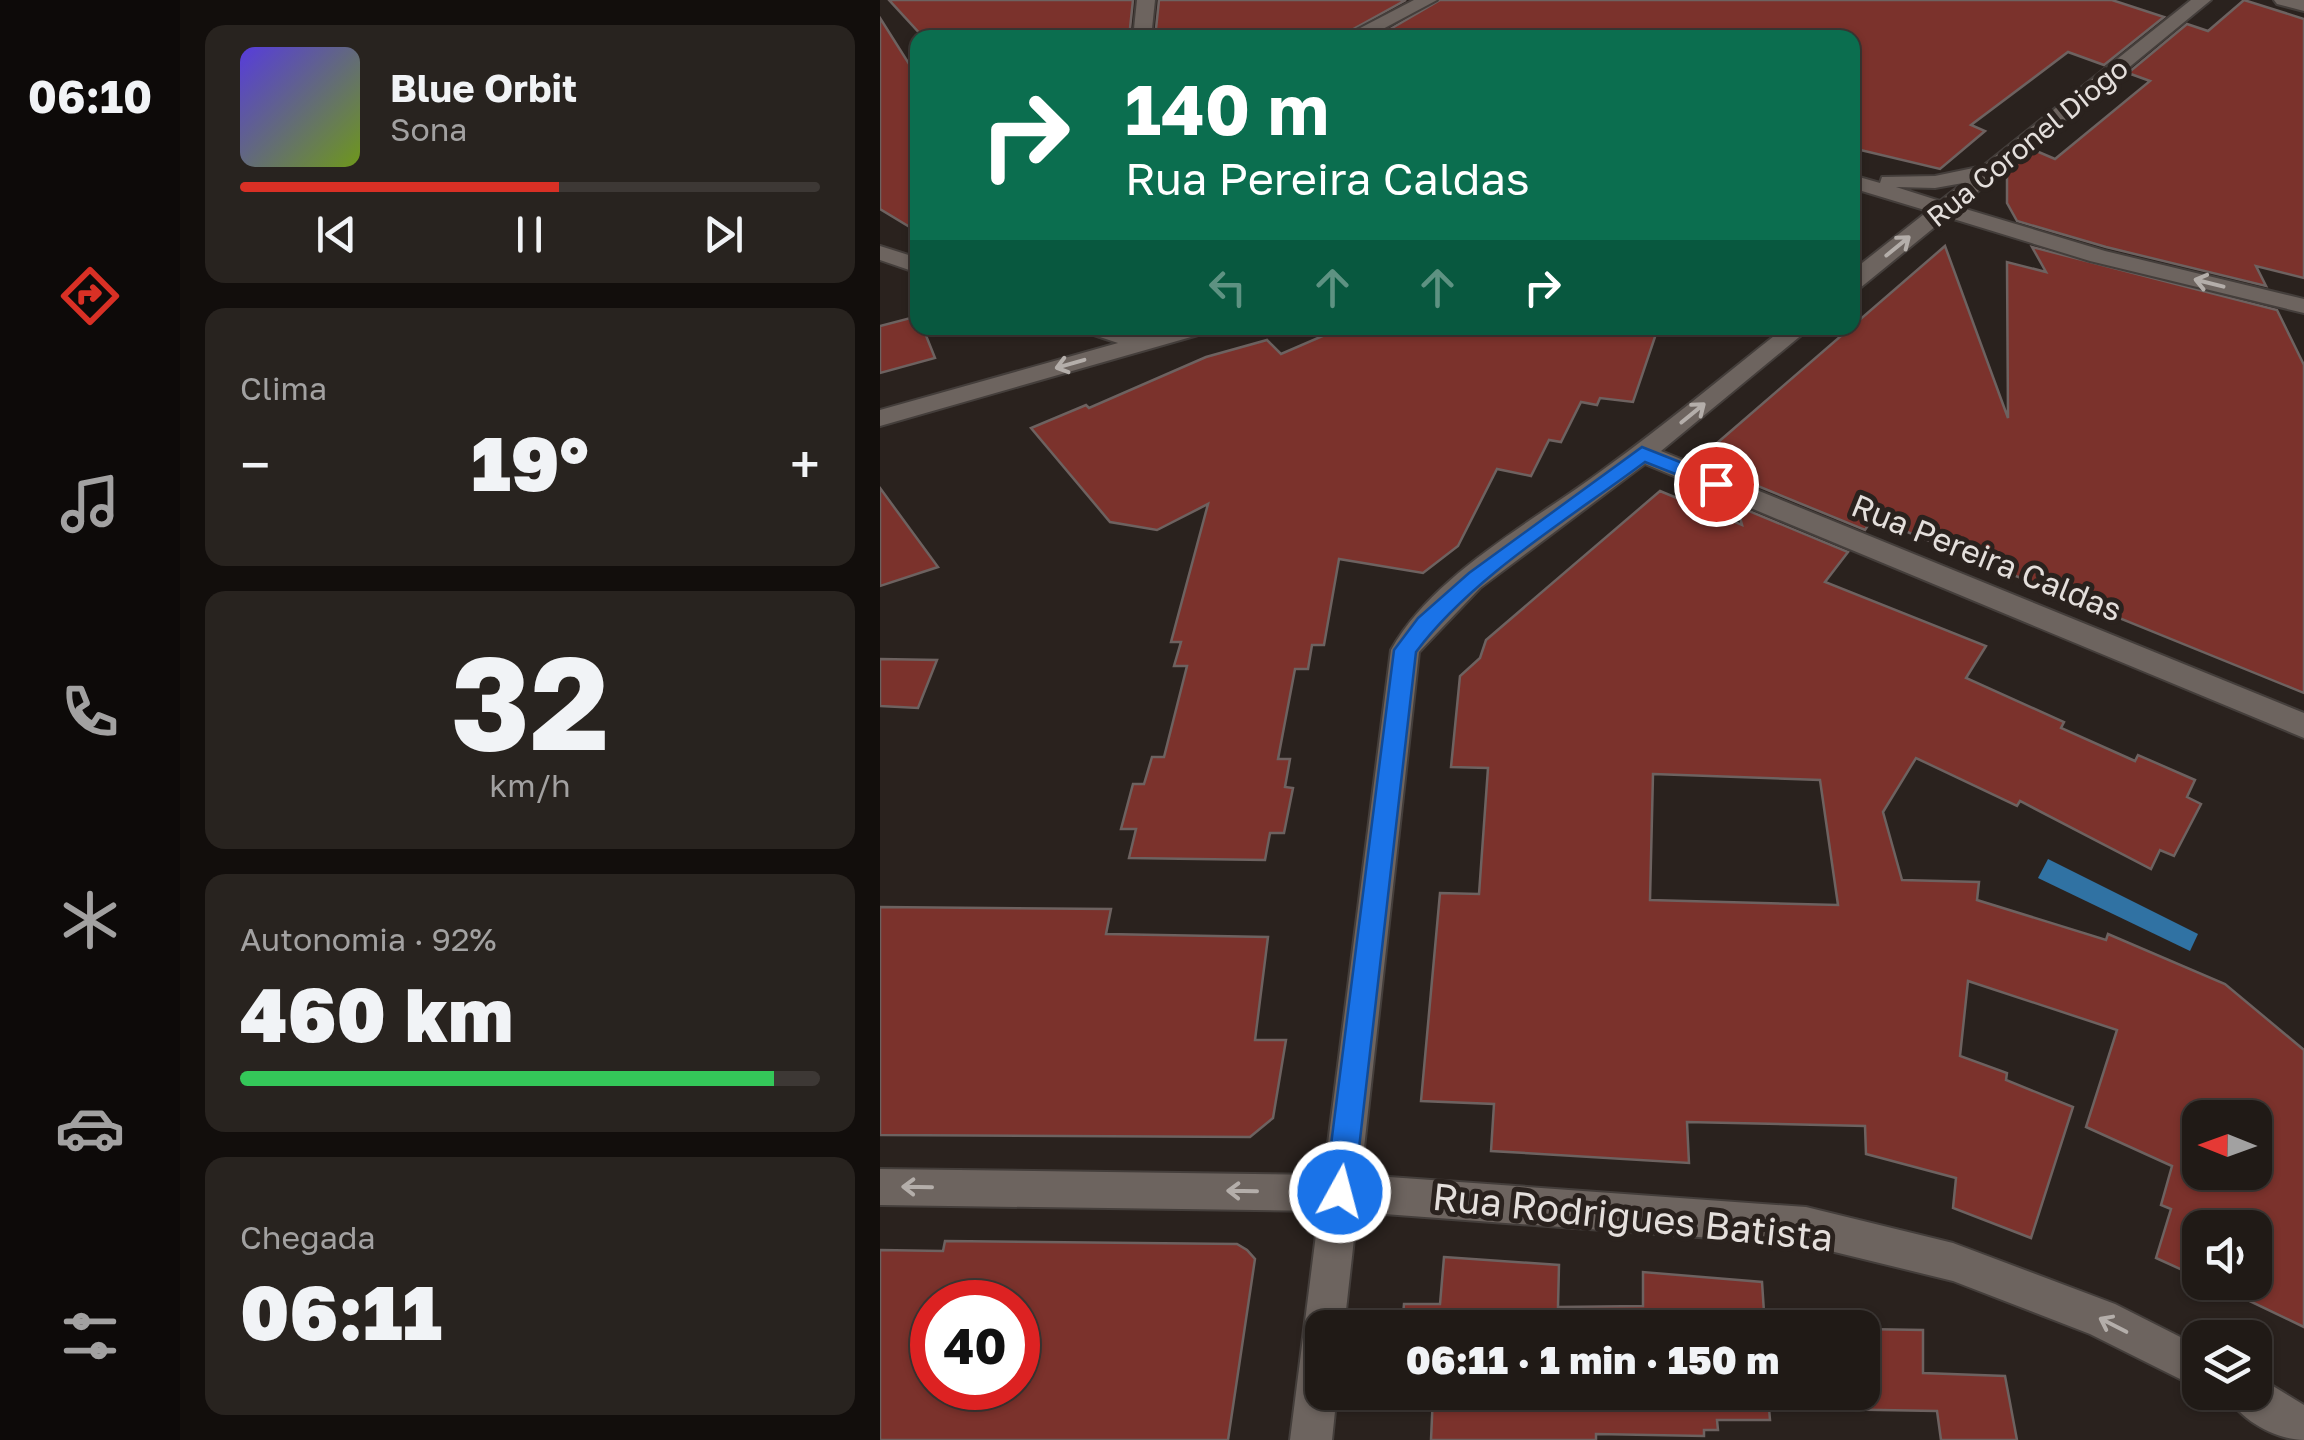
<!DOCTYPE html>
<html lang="pt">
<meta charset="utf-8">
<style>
body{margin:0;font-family:"Golos Text",sans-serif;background:#28231f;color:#f1f3f6;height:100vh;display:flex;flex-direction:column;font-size:38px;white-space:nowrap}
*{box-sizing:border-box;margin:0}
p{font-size:32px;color:#a2a1a1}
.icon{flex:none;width:55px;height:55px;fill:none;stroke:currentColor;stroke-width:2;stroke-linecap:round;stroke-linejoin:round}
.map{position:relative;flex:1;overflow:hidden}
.panel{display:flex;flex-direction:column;gap:25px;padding:25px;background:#120e0c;width:700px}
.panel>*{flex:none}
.top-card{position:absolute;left:30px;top:30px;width:950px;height:305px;border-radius:20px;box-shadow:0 2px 8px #0004,0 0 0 2px #3d3835;background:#0b6e4f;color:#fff;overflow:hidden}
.needle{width:65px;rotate:271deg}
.fabs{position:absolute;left:1302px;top:1100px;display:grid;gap:20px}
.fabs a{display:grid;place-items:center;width:90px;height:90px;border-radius:20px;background:#201a16;box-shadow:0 2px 8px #0004,0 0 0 2px #3d3835;font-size:50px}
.speed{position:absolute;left:30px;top:1280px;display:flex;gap:20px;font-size:50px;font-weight:700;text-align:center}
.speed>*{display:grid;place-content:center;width:130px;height:130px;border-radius:50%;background:#201a16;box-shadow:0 2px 8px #0004,0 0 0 2px #3d3835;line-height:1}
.speed .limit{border:15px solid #d22;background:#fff;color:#111}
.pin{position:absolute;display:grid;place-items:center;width:85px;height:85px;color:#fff;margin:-42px;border:5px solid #fff;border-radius:50%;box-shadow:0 2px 10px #0007}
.me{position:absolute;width:110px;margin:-55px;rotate:7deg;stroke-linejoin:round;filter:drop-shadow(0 0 8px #0008)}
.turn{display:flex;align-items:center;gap:35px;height:210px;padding:0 50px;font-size:45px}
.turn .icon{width:130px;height:130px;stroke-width:2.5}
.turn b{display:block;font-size:70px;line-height:85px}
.lanes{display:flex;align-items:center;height:95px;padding:0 50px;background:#0003;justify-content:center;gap:50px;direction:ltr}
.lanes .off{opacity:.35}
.big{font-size:75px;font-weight:800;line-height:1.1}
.panel .widget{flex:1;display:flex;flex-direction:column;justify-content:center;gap:15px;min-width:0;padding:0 35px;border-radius:20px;background:#28231f}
.panel .dial{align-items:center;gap:0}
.dial b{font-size:130px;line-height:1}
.song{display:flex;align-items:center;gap:30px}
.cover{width:120px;height:120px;border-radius:15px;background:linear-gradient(135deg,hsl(250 70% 55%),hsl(80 70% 35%))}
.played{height:10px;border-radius:5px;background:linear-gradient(90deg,#d93025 55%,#3d3835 55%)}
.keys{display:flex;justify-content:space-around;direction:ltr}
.heat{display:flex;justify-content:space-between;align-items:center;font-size:55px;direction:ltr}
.charge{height:15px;border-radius:8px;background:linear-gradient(90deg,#34c759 92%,#3d3835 0)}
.trip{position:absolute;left:425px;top:1310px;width:575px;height:100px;border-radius:20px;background:#201a16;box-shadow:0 2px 8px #0004,0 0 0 2px #3d3835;font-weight:800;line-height:100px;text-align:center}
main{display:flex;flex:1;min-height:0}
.dock{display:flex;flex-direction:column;width:180px;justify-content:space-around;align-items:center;background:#0d0a09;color:#a2a1a1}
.dock .icon{width:70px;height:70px}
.dock .active{color:#d93025}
.dock b{font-size:45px;color:#f1f3f6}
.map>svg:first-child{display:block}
.water{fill:#3072a3}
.building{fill:#7b322c;stroke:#6d6260;stroke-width:2.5;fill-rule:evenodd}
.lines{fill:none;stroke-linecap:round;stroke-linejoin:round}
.minor-casing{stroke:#443e3b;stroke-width:4}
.minor{fill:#6d645f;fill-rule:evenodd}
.oneway{stroke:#b4aeaa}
.route{fill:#1a73e8;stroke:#114b97;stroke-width:2.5}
.labels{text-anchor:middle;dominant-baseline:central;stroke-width:10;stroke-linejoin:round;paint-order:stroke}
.far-street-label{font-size:28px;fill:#e4dfdc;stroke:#2a221e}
.street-label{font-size:32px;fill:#e4dfdc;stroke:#2a221e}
.near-street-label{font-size:38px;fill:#e4dfdc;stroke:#2a221e}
</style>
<main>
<nav class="dock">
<b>06:10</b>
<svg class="icon active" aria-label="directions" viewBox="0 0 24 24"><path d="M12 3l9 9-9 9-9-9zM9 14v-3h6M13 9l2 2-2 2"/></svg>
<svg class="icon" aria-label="music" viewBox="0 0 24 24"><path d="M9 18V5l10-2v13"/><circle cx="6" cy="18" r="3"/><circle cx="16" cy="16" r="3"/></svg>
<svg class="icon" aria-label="phone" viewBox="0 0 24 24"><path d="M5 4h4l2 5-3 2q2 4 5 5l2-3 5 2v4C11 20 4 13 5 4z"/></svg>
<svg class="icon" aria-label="climate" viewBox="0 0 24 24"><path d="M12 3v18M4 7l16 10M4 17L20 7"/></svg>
<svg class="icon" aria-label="car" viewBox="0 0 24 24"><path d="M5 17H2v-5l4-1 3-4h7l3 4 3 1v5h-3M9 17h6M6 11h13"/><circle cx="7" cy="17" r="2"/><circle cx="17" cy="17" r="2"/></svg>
<svg class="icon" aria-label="filters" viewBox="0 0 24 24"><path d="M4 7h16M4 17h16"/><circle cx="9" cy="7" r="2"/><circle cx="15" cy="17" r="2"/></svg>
</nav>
<section class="panel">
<div class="widget">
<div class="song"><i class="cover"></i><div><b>Blue Orbit</b><p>Sona</p></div></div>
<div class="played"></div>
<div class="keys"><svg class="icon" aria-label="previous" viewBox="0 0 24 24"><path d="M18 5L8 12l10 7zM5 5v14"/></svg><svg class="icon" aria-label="pause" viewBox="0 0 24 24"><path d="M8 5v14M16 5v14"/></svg><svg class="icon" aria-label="next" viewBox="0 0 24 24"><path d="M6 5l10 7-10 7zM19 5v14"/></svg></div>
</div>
<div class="widget"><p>Clima</p>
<div class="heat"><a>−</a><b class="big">19°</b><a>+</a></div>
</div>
<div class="widget dial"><b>32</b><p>km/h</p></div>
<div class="widget"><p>Autonomia · 92%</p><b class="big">460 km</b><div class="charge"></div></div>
<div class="widget"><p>Chegada</p><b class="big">06:11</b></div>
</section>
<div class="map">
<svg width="1424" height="1440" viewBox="0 0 1424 1440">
<rect width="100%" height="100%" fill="#2a221e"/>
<polygon class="water" points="1168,859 1318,934 1310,951 1158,878"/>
<g class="building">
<polygon points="9,0 253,0 249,38 44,38"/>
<polygon points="279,0 526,0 457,38 275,38"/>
<polygon points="560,0 1232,0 1284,17 1224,65 1188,52 1091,125 1105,131 1060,169 972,148 972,38 558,38 527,33 521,38 495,38"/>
<polygon points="1364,0 1424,19 1424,278 1376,266 1386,286 1226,247 1137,221 1127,203 1127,172 1154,150 1175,159 1270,81 1248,73 1307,24 1328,31"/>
<polygon points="0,18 38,78 38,232 0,209"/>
<polygon points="1065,246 1128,418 1127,262 1166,272 1152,247 1397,310 1424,365 1424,693 993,518 985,530 846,473 836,444"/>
<polygon points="38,316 38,328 43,328 55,358 0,373 0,326"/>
<polygon points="461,328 778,328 753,402 720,398 717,405 701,402 681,442 669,440 651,476 617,469 578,546 543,573 459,559 444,645 432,645 428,669 415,669 398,759 410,759 405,787 413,788 404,833 390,833 385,860 249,858 256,829 241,829 253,784 264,784 272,757 284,757 307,666 294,666 301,642 291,642 328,504 277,530 230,522 151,428 206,405 209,408 326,357 387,340 401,354"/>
<polygon points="0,488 58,567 0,586"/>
<path d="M780,491L862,525L857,506L968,552L945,582L1106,646L1086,678L1184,722L1181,728L1255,761L1258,755L1315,780L1307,797L1321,804L1294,856L1280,850L1271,869L1140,801L1137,806L1036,758L1003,812L1022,880L1099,882L1097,900L1226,940L1228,934L1345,984L1424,1050V1327L1330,1282H1375V1228H1320V1278L1276,1258L1291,1209L1281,1205L1292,1166L1206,1127L1237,1030L1088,981L1080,1056L1127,1073L1126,1080L1193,1107L1151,1238L1073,1208L1076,1178L986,1154L985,1126L807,1122L809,1163L611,1151L614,1104L541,1101L560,893L599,894L608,768L571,767L580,676L600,658L606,640ZM773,774L940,780L958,905L770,900ZM1320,1118H1375V1172H1320Z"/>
<polygon points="0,659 57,660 38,708 0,706"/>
<polygon points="0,907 231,909 226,934 388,937 375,1040 406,1040 393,1118 370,1137 0,1135"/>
<path d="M65,1241L357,1244L367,1250L375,1259L348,1440H0V1250L63,1251ZM52,1302H138V1388H52Z"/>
<polygon points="564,1257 679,1265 678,1307 763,1306 763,1272 882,1282 885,1327 897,1328 522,1328 524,1304 560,1304"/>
<polygon points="982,1329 1043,1330 1043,1373 1125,1376 1137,1440 1061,1440 1057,1411 889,1408 890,1420 837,1420 838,1430 824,1430 824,1436 716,1434 716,1440 551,1440 553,1395 517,1395 982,1392"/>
</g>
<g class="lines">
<defs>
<g id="minor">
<polygon points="257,0 275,0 271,38 253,38"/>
<polygon points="534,0 557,0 486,38 461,38"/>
<path d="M1311,0H1331L1079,207L1225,251L1424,299V313L1210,261L1067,217L980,288L972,290V271L1048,211L972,188V175L1000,183L1002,177L1055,176L1103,166ZM1083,183L1060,201L1016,187L1055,188Z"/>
<polygon points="1394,0 1424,0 1424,11 1397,4"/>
<polygon points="0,246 38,258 38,273 0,260"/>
<polygon points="205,328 238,328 264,336 293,328 329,328 325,333 0,426 0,410 238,343 208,333"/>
<path d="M904,328H930L781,451L1424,713V738L765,464L600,588L539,652L481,1175L926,1207L1073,1243L1235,1304L1320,1347V1389L1210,1334L1073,1281L926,1245L477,1212L464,1328H442V1392H457L452,1440H410L439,1211L0,1205V1169L444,1175L511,650C553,574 656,520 724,469C786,424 845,375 904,328Z"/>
<path d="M1375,1375L1424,1405V1440C1396,1440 1357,1419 1346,1392H1375Z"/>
</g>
</defs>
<use href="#minor" class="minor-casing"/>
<use href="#minor" class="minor"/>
</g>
<defs><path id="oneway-shaft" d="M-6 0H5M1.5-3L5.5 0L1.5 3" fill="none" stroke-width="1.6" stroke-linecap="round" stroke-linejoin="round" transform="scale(2.5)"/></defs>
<g class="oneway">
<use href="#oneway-shaft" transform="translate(1018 246) rotate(-39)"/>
<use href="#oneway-shaft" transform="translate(1329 283) rotate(-166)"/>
<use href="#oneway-shaft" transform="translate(190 364) rotate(164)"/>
<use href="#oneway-shaft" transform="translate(813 413) rotate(-39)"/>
<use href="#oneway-shaft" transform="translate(37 1187) rotate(-179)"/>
<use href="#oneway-shaft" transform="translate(362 1191) rotate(-179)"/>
<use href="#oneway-shaft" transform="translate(1233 1325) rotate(-153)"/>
</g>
<path class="route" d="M762,447L843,479L846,484L836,490L765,462C690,518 592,577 536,652L474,1192L470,1202L460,1206L450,1202L445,1192L514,650L538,618L589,573Z"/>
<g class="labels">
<g class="far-street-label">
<text transform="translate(1147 142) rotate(-39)">Rua Coronel Diogo</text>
</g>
<g class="street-label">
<text transform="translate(1107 557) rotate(22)">Rua Pereira Caldas</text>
</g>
<g class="near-street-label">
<text transform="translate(753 1216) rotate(6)">Rua Rodrigues Batista</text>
</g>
</g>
</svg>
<div class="fabs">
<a><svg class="needle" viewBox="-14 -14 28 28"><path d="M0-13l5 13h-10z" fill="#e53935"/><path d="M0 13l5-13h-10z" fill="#a2a1a1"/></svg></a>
<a><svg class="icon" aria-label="sound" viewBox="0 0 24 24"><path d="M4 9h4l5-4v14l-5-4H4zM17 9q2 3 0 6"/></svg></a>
<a><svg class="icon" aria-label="layers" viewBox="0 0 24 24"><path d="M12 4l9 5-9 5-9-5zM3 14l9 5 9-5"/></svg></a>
</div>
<div class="speed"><div class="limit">40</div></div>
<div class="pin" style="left:836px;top:484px;background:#d93025"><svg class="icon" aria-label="arrive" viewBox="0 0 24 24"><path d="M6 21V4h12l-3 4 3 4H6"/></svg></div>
<svg class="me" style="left:460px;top:1192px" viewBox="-20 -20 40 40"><circle r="17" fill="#1a73e8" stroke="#fff" stroke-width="3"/><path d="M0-11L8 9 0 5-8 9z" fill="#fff"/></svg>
<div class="trip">06:11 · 1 min · 150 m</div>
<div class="top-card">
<div class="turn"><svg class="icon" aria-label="right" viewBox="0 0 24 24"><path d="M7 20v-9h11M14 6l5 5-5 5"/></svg><div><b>140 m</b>Rua Pereira Caldas</div></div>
<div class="lanes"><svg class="icon off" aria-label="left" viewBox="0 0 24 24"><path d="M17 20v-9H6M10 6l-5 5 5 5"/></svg><svg class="icon off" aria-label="ahead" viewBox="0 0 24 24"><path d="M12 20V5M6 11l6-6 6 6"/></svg><svg class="icon off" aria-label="ahead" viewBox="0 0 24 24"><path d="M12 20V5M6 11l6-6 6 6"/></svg><svg class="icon" aria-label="right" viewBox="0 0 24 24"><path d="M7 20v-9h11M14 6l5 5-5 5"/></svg></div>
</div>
</div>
</main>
